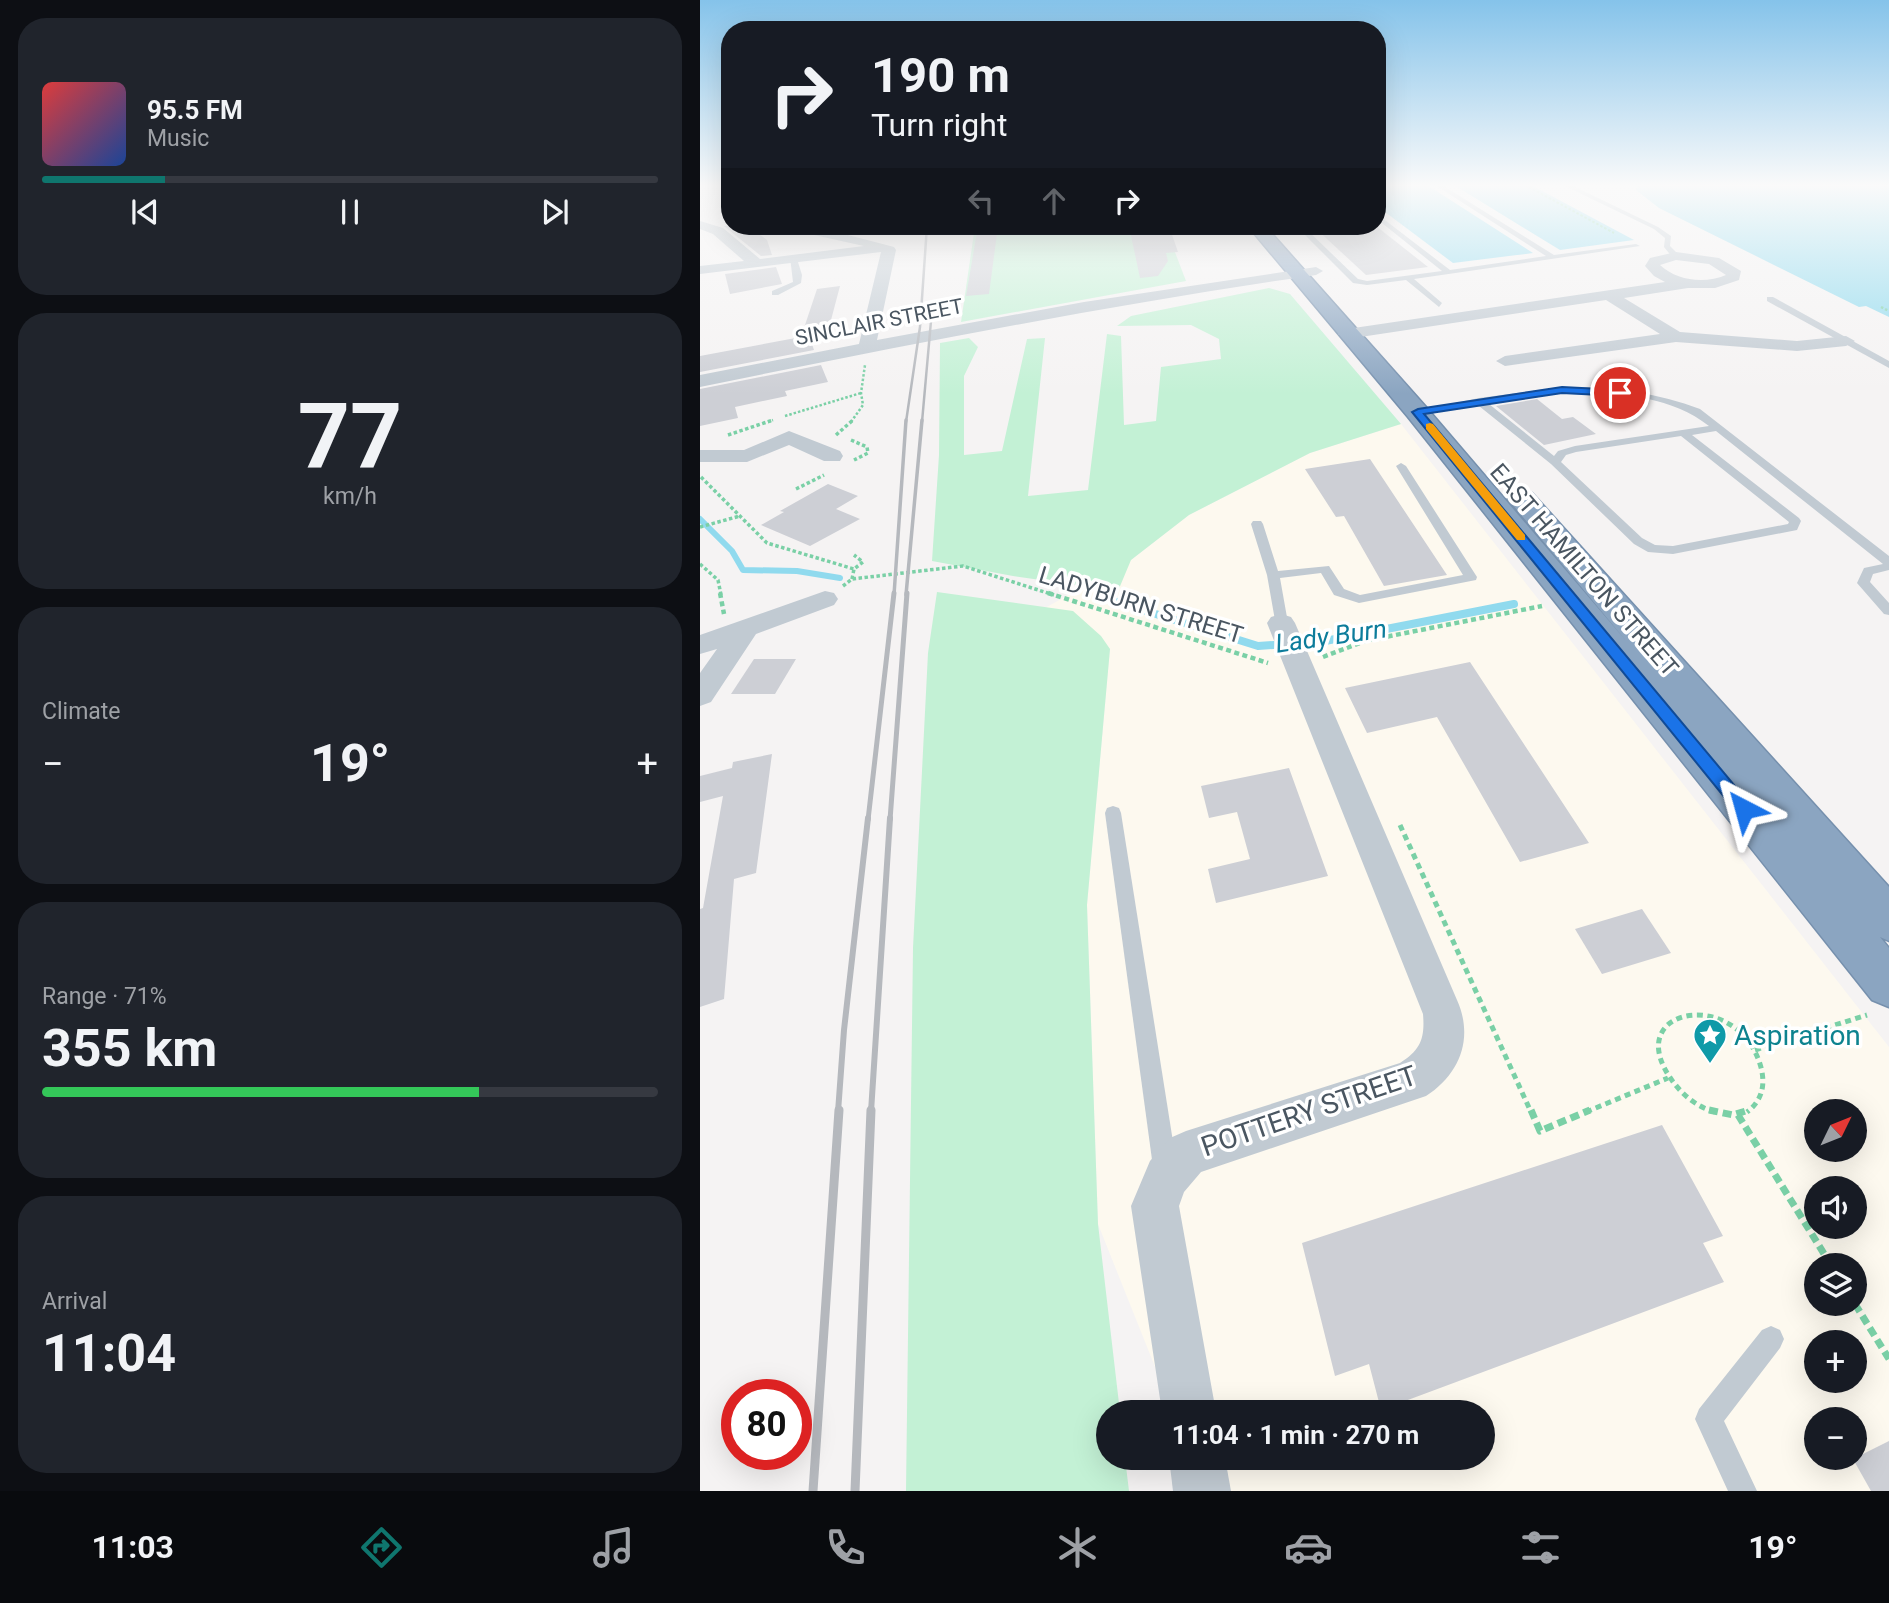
<!DOCTYPE html>
<meta charset="utf-8">
<style>
body{margin:0;font-family:Roboto,sans-serif;background:#20242c;color:#f1f3f6;height:100vh;display:flex;flex-direction:column;font-size:26px;white-space:nowrap}
*{box-sizing:border-box;margin:0}
p{font-size:23px;color:#9ea1a6}
.icon{flex:none;width:38px;height:38px;fill:none;stroke:currentColor;stroke-width:2;stroke-linecap:round;stroke-linejoin:round}
.map{position:relative;flex:1;overflow:hidden}
.panel{display:flex;flex-direction:column;gap:18px;padding:18px;background:#0d0f14;width:700px}
.panel>*{flex:none}
.top-card{position:absolute;left:21px;top:21px;width:665px;height:214px;border-radius:28px;box-shadow:0 7px 28px #0002;background:#171b24;color:#f1f3f6;overflow:hidden}
.needle{width:46px;rotate:47deg}
.controls{position:absolute;left:1104px;top:1099px;display:grid;gap:14px}
.controls a{display:grid;place-items:center;width:63px;height:63px;border-radius:50%;background:#171b24;box-shadow:0 7px 28px #0002;font-size:35px}
.speed{position:absolute;left:21px;top:1379px;display:flex;gap:14px;font-size:35px;font-weight:700;text-align:center}
.speed>*{display:grid;place-content:center;width:91px;height:91px;border-radius:50%;background:#171b24;box-shadow:0 7px 28px #0002;line-height:1}
.speed .limit{border:10px solid #d22;background:#fff;color:#111}
.pin{position:absolute;display:grid;place-items:center;width:60px;height:60px;color:#fff;margin:-30px;border:4px solid #fff;border-radius:50%;box-shadow:0 2px 7px #0007}
.me{position:absolute;width:77px;margin:-38px;rotate:321deg;stroke-linejoin:round;filter:drop-shadow(0 0 5px #0008)}
.turn{display:flex;align-items:center;gap:24px;height:147px;padding:0 35px;font-size:32px}
.turn .icon{width:91px;height:91px;stroke-width:2.5}
.turn b{display:block;font-size:49px;line-height:60px}
.lanes{display:flex;align-items:center;height:66px;padding:0 35px;background:#0003;justify-content:center;gap:35px;direction:ltr}
.lanes .off{opacity:.35}
.big{font-size:52px;font-weight:700;line-height:1.1}
.panel .tile{flex:1;display:flex;flex-direction:column;justify-content:center;gap:10px;min-width:0;padding:0 24px;border-radius:28px;background:#20242c}
.panel .dial{align-items:center;gap:0}
.dial b{font-size:91px;line-height:1}
.song{display:flex;align-items:center;gap:21px}
.cover{width:84px;height:84px;border-radius:10px;background:linear-gradient(135deg,hsl(0 70% 55%),hsl(220 70% 35%))}
.played{height:7px;border-radius:4px;background:linear-gradient(90deg,#0f766e 20%,#363941 20%)}
.keys{display:flex;justify-content:space-around;direction:ltr}
.heat{display:flex;justify-content:space-between;align-items:center;font-size:38px;direction:ltr}
.charge{height:10px;border-radius:5px;background:linear-gradient(90deg,#34c759 71%,#363941 0)}
.trip{position:absolute;left:396px;top:1400px;width:399px;height:70px;border-radius:35px;background:#171b24;box-shadow:0 7px 28px #0002;font-weight:700;line-height:70px;text-align:center}
.dock{display:flex;height:112px;justify-content:space-around;align-items:center;background:#090b0e;color:#9ea1a6}
.dock .icon{width:49px;height:49px}
.dock .on{color:#0f766e}
.dock b{font-size:32px;color:#f1f3f6}
main{display:flex;flex:1;min-height:0}
.map>svg:first-child{display:block}
.commercial{fill:#fdf9ef;fill-rule:evenodd}
.green{fill:#c3f1d5}
.water{fill:#90daee}
.lines{fill:none;stroke-linecap:round;stroke-linejoin:round}
.stream-far1{stroke:#90daee;stroke-width:6}
.stream{stroke:#90daee;stroke-width:8}
.building{fill:#cdcfd5}
.highway-casing{stroke:#7690ad;stroke-width:3}
.path-far5{stroke:#7ad0a6;stroke-width:2;stroke-dasharray:2.5 2;stroke-linecap:butt}
.path-far4{stroke:#7ad0a6;stroke-width:2.5;stroke-dasharray:2.5 2;stroke-linecap:butt}
.path-far3{stroke:#7ad0a6;stroke-width:3.5;stroke-dasharray:3.5 2.5;stroke-linecap:butt}
.path-far2{stroke:#7ad0a6;stroke-width:4.5;stroke-dasharray:5 3.5;stroke-linecap:butt}
.path-far1{stroke:#7ad0a6;stroke-width:5;stroke-dasharray:6 4.5;stroke-linecap:butt}
.path{stroke:#7ad0a6;stroke-width:7;stroke-dasharray:9 5;stroke-linecap:butt}
.lane{fill:#c1cad2;fill-rule:evenodd}
.street{fill:#c1cad2;fill-rule:evenodd}
.highway{fill:#8ba5c1;fill-rule:evenodd}
.rail-far4{stroke:#b5b8bd;stroke-width:2.5}
.rail-far3{stroke:#b5b8bd;stroke-width:3.5}
.rail-far2{stroke:#b5b8bd;stroke-width:5}
.rail-far1{stroke:#b5b8bd;stroke-width:6}
.rail{stroke:#b5b8bd;stroke-width:9}
.route{fill:#1a73e8;stroke:#114b97;stroke-width:2}
.slow{fill:#f59e0b}
.labels{text-anchor:middle;dominant-baseline:central;stroke-width:7;stroke-linejoin:round;paint-order:stroke}
.far-street-label{font-size:21px;fill:#4a5661;stroke:#fff}
.street-label{font-size:24px;fill:#4a5661;stroke:#fff}
.water-label{font-size:26px;font-style:italic;fill:#0c7c9b;stroke:#fff}
.near-culture-label{font-size:28px;fill:#0d838f;stroke:#fff;text-anchor:start}
.near-street-label{font-size:28px;fill:#4a5661;stroke:#fff}
</style>
<main>
<section class="panel">
<div class="tile">
<div class="song"><i class="cover"></i><div><b>95.5 FM</b><p>Music</p></div></div>
<div class="played"></div>
<div class="keys"><svg class="icon" aria-label="previous" viewBox="0 0 24 24"><path d="M18 5L8 12l10 7zM5 5v14"/></svg><svg class="icon" aria-label="pause" viewBox="0 0 24 24"><path d="M8 5v14M16 5v14"/></svg><svg class="icon" aria-label="next" viewBox="0 0 24 24"><path d="M6 5l10 7-10 7zM19 5v14"/></svg></div>
</div>
<div class="tile dial"><b>77</b><p>km/h</p></div>
<div class="tile"><p>Climate</p>
<div class="heat"><a>−</a><b class="big">19°</b><a>+</a></div>
</div>
<div class="tile"><p>Range · 71%</p><b class="big">355 km</b><div class="charge"></div></div>
<div class="tile"><p>Arrival</p><b class="big">11:04</b></div>
</section>
<div class="map">
<svg width="1189" height="1491" viewBox="0 0 1189 1491">
<rect width="100%" height="100%" fill="#f5f3f3"/>
<path class="commercial" d="M701,424L1189,1047V1491H504L491,1458H782V1412H473L398,1224L387,905L410,649L345,608L431,560L489,515L610,453ZM1116,1111H1155V1150H1116ZM1116,1188H1155V1227H1116ZM1116,1265H1155V1304H1116ZM1116,1342H1155V1381H1116ZM1116,1419H1155V1458H1116Z"/>
<g class="green">
<polygon points="275,226 465,226 486,281 261,322"/>
<polygon points="569,288 590,294 701,424 610,453 489,515 431,560 418,591 313,576 232,561 239,455 240,343 269,338 278,347 264,376 264,455 302,451 327,339 345,338 328,496 388,490 407,334 421,336 424,425 456,421 461,367 521,359 519,339 491,325 417,326 431,316"/>
<polygon points="237,592 373,611 401,636 410,649 387,905 398,1224 420,1412 408,1412 408,1458 425,1458 429,1491 206,1491 213,948 228,653"/>
</g>
<g class="water">
<polygon points="677,185 727,185 833,253 753,263 677,206"/>
<polygon points="754,185 831,185 934,240 860,250"/>
<polygon points="937,185 1189,185 1189,317 1166,306 1159,307 959,208 936,190"/>
</g>
<g class="lines">
<polyline class="stream-far1" points="0,519 32,551 43,570 97,571 140,578"/>
<polyline class="stream" points="411,600 558,646 620,642 814,604"/>
</g>
<g class="building">
<polygon points="24,226 48,226 67,240 72,255 61,256"/>
<polygon points="278,226 298,226 289,294 266,296"/>
<polygon points="429,226 469,226 478,252 466,253 468,261 458,276 440,278"/>
<polygon points="613,226 676,226 728,267 666,275"/>
<polygon points="76,267 82,284 30,294 25,274"/>
<polygon points="140,286 126,339 111,341 114,350 0,372 0,356 101,337 117,289"/>
<polygon points="121,365 128,382 85,391 87,396 35,407 38,418 0,426 0,389"/>
<polygon points="837,399 862,419 873,417 896,434 844,445 796,406"/>
<polygon points="670,459 747,575 684,586 644,516 636,517 605,469"/>
<polygon points="128,484 158,496 136,509 160,519 110,546 61,525 84,512 80,511"/>
<polygon points="54,659 96,659 75,694 31,694"/>
<polygon points="770,662 889,843 820,862 737,717 667,733 645,688"/>
<polygon points="72,754 56,873 34,879 24,999 0,1007 0,909 3,908 23,796 0,802 0,776 32,768 33,762"/>
<polygon points="589,768 628,876 516,903 508,869 550,859 537,812 509,818 501,786"/>
<polygon points="942,909 971,953 902,974 875,929"/>
<polygon points="962,1125 1023,1236 1003,1243 1024,1282 681,1410 669,1364 635,1376 602,1243"/>
<polygon points="1189,1441 1189,1491 1171,1491 1153,1459"/>
</g>
<g class="lines">
<defs>
<polygon id="highway" points="548,226 565,226 726,407 927,642 808,499 812,493 822,491 832,493 1189,887 1189,941 1180,937 1189,948 1189,1007 1172,1000 708,417"/>
</defs>
<use href="#highway" class="highway-casing"/>
<polyline class="path-far5" points="825,185 914,233"/>
<g class="path-far4">
<polyline points="1181,307 1189,311"/>
<polyline points="85,416 161,393"/>
<polyline points="68,422 73,420"/>
<polyline points="151,422 163,405 161,393 165,365"/>
</g>
<g class="path-far3">
<polyline points="28,435 73,420"/>
<polyline points="136,435 153,420"/>
<polyline points="151,440 167,447 168,453 154,460"/>
<polyline points="1,477 67,543 154,569"/>
<polyline points="96,489 124,475"/>
<polyline points="0,527 40,516"/>
<polyline points="0,564 18,580 21,595"/>
<polyline points="152,579 154,569 163,562 154,555"/>
<polyline points="143,586 152,579 263,566 354,595"/>
</g>
<g class="path-far2">
<polyline points="20,593 24,614"/>
<polyline points="348,593 568,663"/>
<polyline points="623,657 665,641 842,606"/>
</g>
<g class="path-far1">
<polyline points="700,825 831,1112"/>
<polyline points="1055,1050 1167,1015"/>
<polyline points="886,1112 968,1078"/>
<path d="M1015,1112C996,1107 980,1093 969,1076C924,1007 1036,988 1060,1064C1066,1083 1063,1100 1047,1112"/>
</g>
<g class="path">
<polyline points="831,1110 840,1131 890,1110"/>
<polyline points="1009,1110 1033,1115 1049,1110"/>
<polyline points="1038,1115 1131,1265"/>
<polyline points="1155,1304 1189,1359"/>
</g>
<g class="lane">
<polygon points="735,185 742,185 854,255 936,244 940,246 714,279 742,303 739,307 706,280 667,285 653,283 596,226 603,226 658,279 667,281 742,271 677,219 677,214 750,270 846,256"/>
<polygon points="863,185 871,185 958,227 971,236 970,246 980,256 973,258 964,247 965,238 954,229"/>
<polygon points="90,257 97,259 102,275 101,283 78,295 72,295 72,291 93,282"/>
<polygon points="1067,297 1073,297 1189,361 1189,368 1067,301"/>
<path d="M862,387C910,386 955,392 1000,409L1189,556V570L1173,574L1170,582L1189,603V615L1184,614L1157,583L1164,568L1183,564L1016,431L992,435L1099,518L1101,521L1097,530L973,554L948,552L934,544L851,464L779,406L717,415L712,412L779,398ZM862,393C912,392 968,394 1009,426L875,446L858,451L854,456L789,404ZM981,436L1089,522L1088,524L973,546L955,545L942,538L861,462L866,455L876,452Z"/>
<polygon points="701,463 706,466 777,577 776,580 659,603 634,595 621,573 580,578 588,623 586,626 576,626 567,575 551,524 553,521 561,521 563,524 578,571 629,566 644,589 660,595 763,575 696,466"/>
<polygon points="413,806 419,808 421,813 477,1167 473,1175 465,1179 457,1175 453,1167 405,813 407,808"/>
<polygon points="1071,1326 1080,1330 1084,1339 1080,1348 1024,1421 1057,1491 1028,1491 995,1419 999,1409 1062,1330"/>
</g>
<g class="street">
<path d="M0,221L23,228L60,259L164,246L114,235L110,226H124L125,229L194,247L196,250L177,340L384,302L616,267L623,271L616,275C409,305 205,345 0,387V375L159,344L181,252L0,274V266L44,261L13,234L0,229Z"/>
<path d="M976,252L1019,258L1041,271L1039,280L1015,288H988L924,298L980,332L1097,341L1146,336L1155,341L1146,346L1097,351L976,342L805,366L796,361L805,356L960,334L906,300L647,339L638,334L647,329L965,282L954,276L945,266L950,258ZM976,260L1009,264L1026,275C1005,284 977,281 960,265Z"/>
<polygon points="89,431 140,451 143,456 140,461 124,461 89,445 47,462 0,462 0,450 44,450"/>
<polygon points="125,591 134,593 138,599 134,605 56,634 11,702 0,706 0,673 17,649 0,654 0,635"/>
<path d="M581,614L591,617L595,623L757,1000C774,1038 760,1074 726,1096L501,1172L484,1192L479,1206L516,1412H462L431,1206L450,1161L470,1138L486,1131L700,1063C721,1050 725,1038 723,1014L567,623L571,617Z"/>
<polygon points="469,1458 525,1458 531,1491 473,1491"/>
</g>
<use href="#highway" class="highway"/>
<g class="rail-far4">
<polyline points="206,422 220,327 227,226"/>
<polyline points="222,422 231,321"/>
</g>
<g class="rail-far3">
<polyline points="194,595 206,420"/>
<polyline points="206,595 222,420"/>
</g>
<g class="rail-far2">
<polyline points="168,820 194,593"/>
<polyline points="190,820 207,593"/>
</g>
<g class="rail-far1">
<polyline points="138,1112 144,1030 168,818"/>
<polyline points="171,1112 190,818"/>
</g>
<g class="rail">
<polyline points="113,1491 139,1110"/>
<polyline points="155,1491 171,1110"/>
</g>
</g>
<linearGradient id="sky" x2="0" y2="1"><stop stop-color="#85c3ea"/><stop offset="0.47" stop-color="#fafafa"/><stop offset="1" stop-color="#fafafa" stop-opacity="0"/></linearGradient>
<rect width="1189" height="394" fill="url(#sky)"/>
<polygon class="route" points="862,387 920,390 925,393 920,396 862,393 724,414 1050,804 1053,809 1050,814 1038,814 712,412 718,409"/>
<polygon class="slow" points="730,423 733,424 825,535 825,540 817,540 726,429 726,424"/>
<defs>
<symbol id="sight-pin" viewBox="-11 -11 22 30"><path d="M0 17L-7.5 6A9.5 9.5 0 1 1 7.5 6Z" fill="#0f9aa8" stroke="#fff"/><path d="M0-6L1.8-2.2L6-1.7L2.9 1.2L3.7 5.4L0 3.3L-3.7 5.4L-2.9 1.2L-6-1.7L-1.8-2.2Z" fill="#fff"/></symbol>
</defs>
<g fill-rule="evenodd">
<use href="#sight-pin" x="991" y="1016" width="38" height="52"/>
</g>
<g class="labels">
<g class="far-street-label">
<text transform="translate(179 322) rotate(-11)">SINCLAIR STREET</text>
</g>
<g class="street-label">
<text transform="translate(884 570) rotate(49)">EAST HAMILTON STREET</text>
<text transform="translate(441 605) rotate(17)">LADYBURN STREET</text>
</g>
<g class="water-label">
<text transform="translate(631 636) rotate(-8)">Lady Burn</text>
</g>
<g class="near-culture-label">
<text x="1034" y="1035">Aspiration</text>
</g>
<g class="near-street-label">
<text transform="translate(609 1111) rotate(-19)">POTTERY STREET</text>
</g>
</g>
</svg>
<div class="controls">
<a><svg class="needle" viewBox="-14 -14 28 28"><path d="M0-13l5 13h-10z" fill="#e53935"/><path d="M0 13l5-13h-10z" fill="#9ea1a6"/></svg></a>
<a><svg class="icon" aria-label="sound" viewBox="0 0 24 24"><path d="M4 9h4l5-4v14l-5-4H4zM17 9q2 3 0 6"/></svg></a>
<a><svg class="icon" aria-label="layers" viewBox="0 0 24 24"><path d="M12 4l9 5-9 5-9-5zM3 14l9 5 9-5"/></svg></a>
<a>+</a>
<a>−</a>
</div>
<div class="speed"><div class="limit">80</div></div>
<div class="pin" style="left:920px;top:393px;background:#d93025"><svg class="icon" aria-label="arrive" viewBox="0 0 24 24"><path d="M6 21V4h12l-3 4 3 4H6"/></svg></div>
<svg class="me" style="left:1044px;top:809px" viewBox="-20 -20 40 40"><path d="M0-17L14 15 0 8-14 15z" fill="#1a73e8" stroke="#fff" stroke-width="4"/></svg>
<div class="trip">11:04 · 1 min · 270 m</div>
<div class="top-card">
<div class="turn"><svg class="icon" aria-label="right" viewBox="0 0 24 24"><path d="M7 20v-9h11M14 6l5 5-5 5"/></svg><div><b>190 m</b>Turn right</div></div>
<div class="lanes"><svg class="icon off" aria-label="left" viewBox="0 0 24 24"><path d="M17 20v-9H6M10 6l-5 5 5 5"/></svg><svg class="icon off" aria-label="ahead" viewBox="0 0 24 24"><path d="M12 20V5M6 11l6-6 6 6"/></svg><svg class="icon" aria-label="right" viewBox="0 0 24 24"><path d="M7 20v-9h11M14 6l5 5-5 5"/></svg></div>
</div>
</div>
</main>
<nav class="dock">
<b>11:03</b>
<svg class="icon on" aria-label="directions" viewBox="0 0 24 24"><path d="M12 3l9 9-9 9-9-9zM9 14v-3h6M13 9l2 2-2 2"/></svg>
<svg class="icon" aria-label="music" viewBox="0 0 24 24"><path d="M9 18V5l10-2v13"/><circle cx="6" cy="18" r="3"/><circle cx="16" cy="16" r="3"/></svg>
<svg class="icon" aria-label="phone" viewBox="0 0 24 24"><path d="M5 4h4l2 5-3 2q2 4 5 5l2-3 5 2v4C11 20 4 13 5 4z"/></svg>
<svg class="icon" aria-label="climate" viewBox="0 0 24 24"><path d="M12 3v18M4 7l16 10M4 17L20 7"/></svg>
<svg class="icon" aria-label="car" viewBox="0 0 24 24"><path d="M5 17H2v-5l4-1 3-4h7l3 4 3 1v5h-3M9 17h6M6 11h13"/><circle cx="7" cy="17" r="2"/><circle cx="17" cy="17" r="2"/></svg>
<svg class="icon" aria-label="filters" viewBox="0 0 24 24"><path d="M4 7h16M4 17h16"/><circle cx="9" cy="7" r="2"/><circle cx="15" cy="17" r="2"/></svg>
<b>19°</b>
</nav>
